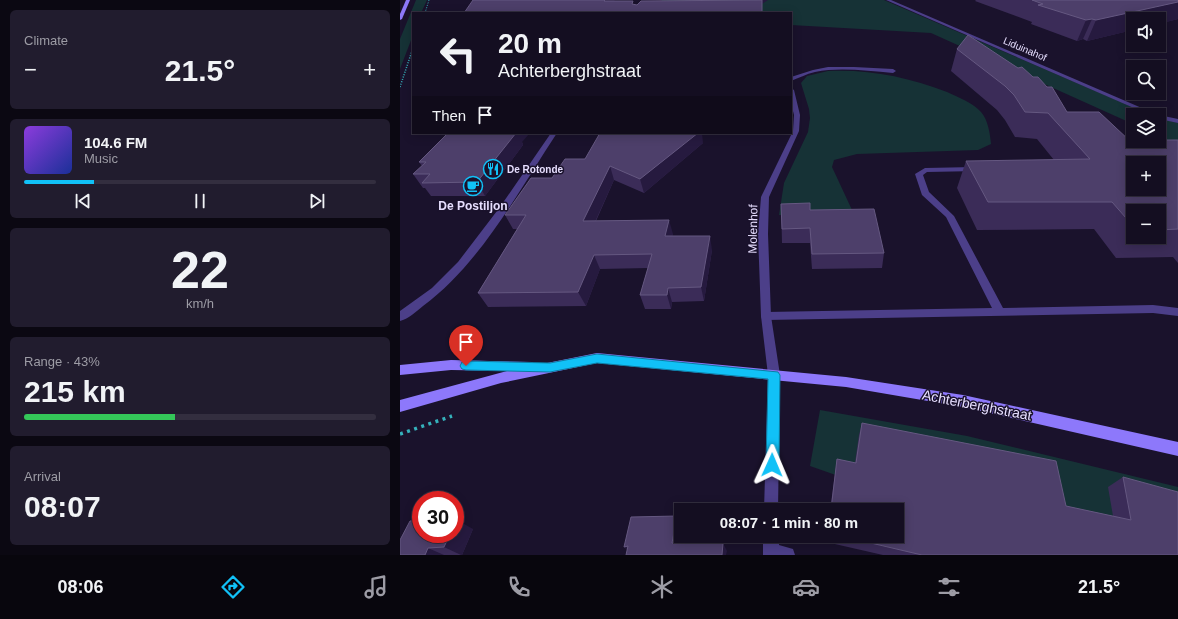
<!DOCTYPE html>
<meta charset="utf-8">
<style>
body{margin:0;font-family:Arial,sans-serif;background:#211c2e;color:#f1f3f6;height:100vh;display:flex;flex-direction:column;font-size:15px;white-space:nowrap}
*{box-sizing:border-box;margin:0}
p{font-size:13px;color:#9d9ca5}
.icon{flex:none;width:22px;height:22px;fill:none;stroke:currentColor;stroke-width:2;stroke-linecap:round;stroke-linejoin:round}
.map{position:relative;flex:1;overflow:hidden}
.drawer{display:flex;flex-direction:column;gap:10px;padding:10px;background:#0b0812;width:400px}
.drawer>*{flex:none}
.top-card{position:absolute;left:12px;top:12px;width:380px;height:122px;border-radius:0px;box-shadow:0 2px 10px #0003,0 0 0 1px #332e3f;background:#140e21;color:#f1f3f6;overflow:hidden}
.tools{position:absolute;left:726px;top:12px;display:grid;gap:8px}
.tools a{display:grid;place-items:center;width:40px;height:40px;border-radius:0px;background:#140e21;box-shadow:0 2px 10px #0003,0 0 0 1px #332e3f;font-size:20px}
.speed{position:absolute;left:12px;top:491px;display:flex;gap:8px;font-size:20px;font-weight:700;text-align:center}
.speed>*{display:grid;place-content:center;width:52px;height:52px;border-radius:50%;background:#140e21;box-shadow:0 2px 10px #0003,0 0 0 1px #332e3f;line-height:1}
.speed .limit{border:6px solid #d22;background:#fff;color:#111}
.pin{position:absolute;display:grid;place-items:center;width:34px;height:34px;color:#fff;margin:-41px -17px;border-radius:50% 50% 50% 0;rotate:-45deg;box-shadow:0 0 4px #0007}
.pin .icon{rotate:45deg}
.me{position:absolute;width:44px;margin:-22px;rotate:1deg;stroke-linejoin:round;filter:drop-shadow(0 0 3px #0008)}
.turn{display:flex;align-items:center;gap:14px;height:84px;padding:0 20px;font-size:18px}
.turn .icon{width:52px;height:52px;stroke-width:2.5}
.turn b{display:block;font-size:28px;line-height:34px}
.then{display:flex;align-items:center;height:38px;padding:0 20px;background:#0003;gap:8px;font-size:15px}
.big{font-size:30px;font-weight:800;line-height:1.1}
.drawer .tile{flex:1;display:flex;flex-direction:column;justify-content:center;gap:6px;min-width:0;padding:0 14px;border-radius:6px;background:#211c2e}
.drawer .dial{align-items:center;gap:0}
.dial b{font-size:52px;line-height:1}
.song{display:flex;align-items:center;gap:12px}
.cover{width:48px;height:48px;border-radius:6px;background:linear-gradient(135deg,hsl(270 70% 55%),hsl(230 70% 35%))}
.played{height:4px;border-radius:2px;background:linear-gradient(90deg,#11c1f7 20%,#332e3f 20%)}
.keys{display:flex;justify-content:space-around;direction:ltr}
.heat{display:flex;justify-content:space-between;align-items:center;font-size:22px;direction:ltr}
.charge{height:6px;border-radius:3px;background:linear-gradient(90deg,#34c759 43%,#332e3f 0)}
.trip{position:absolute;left:274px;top:503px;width:230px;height:40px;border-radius:0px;background:#140e21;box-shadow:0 2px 10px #0003,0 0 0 1px #332e3f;font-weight:800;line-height:40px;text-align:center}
.tab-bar{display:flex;height:64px;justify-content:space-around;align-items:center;background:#08060d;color:#9d9ca5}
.tab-bar .icon{width:28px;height:28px}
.tab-bar .current{color:#11c1f7}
.tab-bar b{font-size:18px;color:#f1f3f6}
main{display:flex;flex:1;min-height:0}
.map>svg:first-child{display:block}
.green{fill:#163236}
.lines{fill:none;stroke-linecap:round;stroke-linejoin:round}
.path-far2{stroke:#35b1bb;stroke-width:1;stroke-dasharray:1 1.5;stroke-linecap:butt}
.path-far1{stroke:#35b1bb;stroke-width:1.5;stroke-dasharray:1 1.5;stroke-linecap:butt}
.path{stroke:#35b1bb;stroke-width:3.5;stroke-dasharray:3 4.5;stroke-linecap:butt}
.lane{fill:#4c3f89;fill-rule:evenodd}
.street{fill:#4c3f89;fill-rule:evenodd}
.secondary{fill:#8d78fb;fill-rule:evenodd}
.wall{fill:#3b2c58;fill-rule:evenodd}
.shaded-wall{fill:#261a3f}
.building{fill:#4d3f6a;stroke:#655881;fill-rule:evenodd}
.route{fill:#11c1f7;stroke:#0b7da1}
.labels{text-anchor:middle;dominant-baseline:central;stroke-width:3;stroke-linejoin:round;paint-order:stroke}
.far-street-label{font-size:10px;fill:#e6defe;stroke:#1a122c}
.far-poi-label{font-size:10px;font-weight:bold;fill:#e6defe;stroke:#1a122c;text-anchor:start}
.poi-label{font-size:12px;font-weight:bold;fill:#e6defe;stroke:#1a122c}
.street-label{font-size:12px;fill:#e6defe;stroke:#1a122c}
.near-street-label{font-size:14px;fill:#e6defe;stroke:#1a122c}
</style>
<main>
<section class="drawer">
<div class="tile"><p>Climate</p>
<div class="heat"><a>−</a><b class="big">21.5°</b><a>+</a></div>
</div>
<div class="tile">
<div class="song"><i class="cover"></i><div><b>104.6 FM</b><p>Music</p></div></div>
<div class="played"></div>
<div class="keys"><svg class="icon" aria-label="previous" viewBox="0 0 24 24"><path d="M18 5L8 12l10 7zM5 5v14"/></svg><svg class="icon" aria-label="pause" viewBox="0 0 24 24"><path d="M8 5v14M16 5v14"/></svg><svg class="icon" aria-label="next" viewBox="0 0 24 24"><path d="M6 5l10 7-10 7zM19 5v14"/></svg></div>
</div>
<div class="tile dial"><b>22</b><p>km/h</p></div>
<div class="tile"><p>Range · 43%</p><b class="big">215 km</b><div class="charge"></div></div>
<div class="tile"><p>Arrival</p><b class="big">08:07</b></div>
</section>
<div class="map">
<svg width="778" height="555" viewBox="0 0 778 555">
<rect width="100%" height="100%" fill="#1a122c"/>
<g class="green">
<polygon points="16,0 27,0 21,13 13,13 13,35 0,69 0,39"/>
<polygon points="262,0 484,0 751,115 733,115 733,124 531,33 391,25 391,13 335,13 260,3"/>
<path d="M428,71C469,69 508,77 547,92C558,97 573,103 581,112C588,120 590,133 591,144L578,150L457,154L434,160L432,167L452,210L415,215H379L384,183L408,132L410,118L409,109L401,83L407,76Z"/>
<polygon points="759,118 778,123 778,145 759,137"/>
<polygon points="420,410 567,436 778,487 778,555 529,525 467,486 410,466"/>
</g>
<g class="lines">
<polyline class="path-far2" points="25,13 29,0"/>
<polyline class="path-far1" points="0,87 13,48"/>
<polyline class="path" points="0,434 52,416"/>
<polygon class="lane" points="575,167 579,169 578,171 527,172 523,175 529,192 554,216 603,308 753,305 778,308 778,316 753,313 366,320 362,319 361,316 362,313 366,312 592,308 546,217 522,195 515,174 525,168"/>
<g class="street">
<polygon points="486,0 491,0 758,115 750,115"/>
<path d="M428,67H454L493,69L496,71L493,73C467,71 440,67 415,72C406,74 399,78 391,81V77L413,70Z"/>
<polygon points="391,88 394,90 400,115 399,131 369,197 368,234 371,316 380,375 378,510 364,510 368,375 361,316 358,234 361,197 393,131 394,115 391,103"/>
<polygon points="759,115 778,119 778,123 759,119"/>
<path d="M151,133H157C118,192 80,264 23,306C16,312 8,319 0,321V311L32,288L58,262L100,207Z"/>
<polygon points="363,536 379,536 379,545 393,549 395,555 363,555"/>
</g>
<g class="secondary">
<polygon points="6,0 10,0 2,19 0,20 0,14"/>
<polygon points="197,353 446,377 563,395 778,442 778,456 563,407 446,387 197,363 101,383 0,412 0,400 107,371 51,370 0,375 0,365 51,360 132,362 137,365"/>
</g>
</g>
<g class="wall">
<polygon points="576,0 778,0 778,19 687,41 683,39 677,41 631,24 632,22 575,1"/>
<path d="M557,49L667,112L730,141L778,140V263L773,257L716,258L694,229L577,230L557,188L566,161L654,160L637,139L615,137L605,120L597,110L551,71ZM733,211H759V237H733Z"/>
<polygon points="122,142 123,145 85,196 31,196 25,188 23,188 13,174 22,166 19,162"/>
<polygon points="303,143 244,193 214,180 196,221 273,234 272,236 312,250 304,301 272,302 271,309 245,309 240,295 248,268 200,269 186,306 88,307 78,293 117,229 113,229 105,215 152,178 185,159"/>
<polygon points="381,204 410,210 484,253 482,268 412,269 410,243 382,243"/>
<polygon points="462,423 666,506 713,516 708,487 723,477 778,555 483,555 426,542 427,536 497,536 497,510 430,510 437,459 455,463 459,435"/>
<polygon points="73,529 62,555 0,555"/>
</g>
<g class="shaded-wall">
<polygon points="205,0 215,0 206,10 204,1"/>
<polygon points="362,0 368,0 362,4 362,13"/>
<polygon points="778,2 778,19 759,24 759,19 733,19 733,30 687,41 696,20"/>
<polygon points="692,19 683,39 677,41 686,20"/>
<polygon points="115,133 130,133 122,142 123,145 85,196 77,182"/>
<polygon points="298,133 302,133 303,143 244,193 240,179"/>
<polygon points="210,166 214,180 189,235 183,221"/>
<polygon points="269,220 273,234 269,250 265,236"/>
<polygon points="310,236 312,250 304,301 301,287"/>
<polygon points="194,255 200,269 186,306 178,292"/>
<polygon points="268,288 272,302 271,309 267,295"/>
<polygon points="277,516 281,523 281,534 278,552 272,543"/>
<polygon points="57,520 73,529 62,555 61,555 44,547 50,534 55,534 55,523"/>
<polygon points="323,543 327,551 326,555 322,555"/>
<polygon points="228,546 232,555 224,547"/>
<polygon points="28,548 44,555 25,555"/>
</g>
<g class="building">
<polygon points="73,0 205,0 204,1 233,1 232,4 237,5 241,1 362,0 362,13 64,13"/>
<polygon points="632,0 778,0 778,2 696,20 692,19 686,20 638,5 643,4"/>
<path d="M568,35L618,68L622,67L633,77H638L647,87H652L667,112H699L730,141H759V140H778V229L759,230V211H733V226L712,202H588L566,161L690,159L648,113L625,112L614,95L605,86L557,49ZM733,163H759V189H733Z"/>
<polygon points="48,133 116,133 77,182 22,183 30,174 13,174 26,162 19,162"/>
<polygon points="200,133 298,133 240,179 210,166 183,221 269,220 265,236 310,236 301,287 268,288 267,295 240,295 252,254 194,255 178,292 78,293 126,215 105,215 131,178 152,178 165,159 185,159"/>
<polygon points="410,203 410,210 474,209 484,253 412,254 410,228 382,229 381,204"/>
<polygon points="462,423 656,461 666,506 731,520 723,477 778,492 778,555 522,555 441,536 497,536 497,510 431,510 437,459 456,463"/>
<polygon points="277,516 272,543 323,543 322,555 226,555 228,546 224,547 231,517"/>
<polygon points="21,520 21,534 50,534 44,547 28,548 25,555 0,555 0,540 10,521"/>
</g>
<polygon class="route" points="197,354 378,372 380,375 379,465 377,470 372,471 368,470 366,465 368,379 197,363 150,372 66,370 62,369 60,366 62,362 66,361 150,363"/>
<defs>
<symbol id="restaurant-ring" viewBox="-11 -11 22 22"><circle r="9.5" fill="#1a122c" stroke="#11c1f7" stroke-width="1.5"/><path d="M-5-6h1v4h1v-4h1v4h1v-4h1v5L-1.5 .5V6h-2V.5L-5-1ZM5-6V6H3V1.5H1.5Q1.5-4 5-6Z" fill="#11c1f7"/></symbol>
<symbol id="cafe-ring" viewBox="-11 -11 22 22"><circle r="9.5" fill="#1a122c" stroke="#11c1f7" stroke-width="1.5"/><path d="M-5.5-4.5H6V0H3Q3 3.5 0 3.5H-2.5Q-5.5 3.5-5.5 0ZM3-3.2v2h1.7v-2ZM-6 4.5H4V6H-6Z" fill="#11c1f7"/></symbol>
</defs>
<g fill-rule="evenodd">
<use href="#restaurant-ring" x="82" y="158" width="22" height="22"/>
<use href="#cafe-ring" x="62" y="175" width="22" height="22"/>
</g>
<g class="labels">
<g class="far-street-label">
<text transform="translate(625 49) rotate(23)">Liduinahof</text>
</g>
<g class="far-poi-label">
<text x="107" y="169">De Rotonde</text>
</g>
<g class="poi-label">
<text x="73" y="206">De Postiljon</text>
</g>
<g class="street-label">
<text transform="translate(353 229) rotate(-89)">Molenhof</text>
</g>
<g class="near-street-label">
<text transform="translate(577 405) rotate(11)">Achterberghstraat</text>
</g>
</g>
</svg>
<div class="tools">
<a><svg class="icon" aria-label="sound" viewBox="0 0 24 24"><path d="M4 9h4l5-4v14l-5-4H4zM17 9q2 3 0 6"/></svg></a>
<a><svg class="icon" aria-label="search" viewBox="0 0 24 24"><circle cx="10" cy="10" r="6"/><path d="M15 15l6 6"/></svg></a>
<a><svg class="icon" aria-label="layers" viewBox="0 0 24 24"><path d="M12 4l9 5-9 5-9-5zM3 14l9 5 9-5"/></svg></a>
<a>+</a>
<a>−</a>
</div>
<div class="speed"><div class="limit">30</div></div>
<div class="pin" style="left:66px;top:366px;background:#d93025"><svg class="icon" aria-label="arrive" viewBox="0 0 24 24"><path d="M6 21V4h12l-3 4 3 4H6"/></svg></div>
<svg class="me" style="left:372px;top:465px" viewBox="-20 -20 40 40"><path d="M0-17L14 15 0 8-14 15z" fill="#11c1f7" stroke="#fff" stroke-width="4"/></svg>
<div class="trip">08:07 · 1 min · 80 m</div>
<div class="top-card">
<div class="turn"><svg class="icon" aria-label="left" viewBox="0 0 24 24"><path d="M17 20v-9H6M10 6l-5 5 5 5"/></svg><div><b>20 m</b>Achterberghstraat</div></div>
<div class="then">Then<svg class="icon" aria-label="arrive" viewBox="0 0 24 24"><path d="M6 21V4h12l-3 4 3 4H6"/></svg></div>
</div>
</div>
</main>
<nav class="tab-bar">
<b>08:06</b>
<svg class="icon current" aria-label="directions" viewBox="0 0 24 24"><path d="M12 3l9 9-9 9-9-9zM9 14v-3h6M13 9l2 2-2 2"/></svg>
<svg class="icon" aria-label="music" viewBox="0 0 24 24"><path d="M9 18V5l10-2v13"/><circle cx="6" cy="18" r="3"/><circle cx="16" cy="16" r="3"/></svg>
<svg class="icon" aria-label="phone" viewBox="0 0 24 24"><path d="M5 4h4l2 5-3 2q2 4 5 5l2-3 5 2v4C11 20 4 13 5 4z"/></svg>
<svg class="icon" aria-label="climate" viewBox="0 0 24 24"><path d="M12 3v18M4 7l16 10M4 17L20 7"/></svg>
<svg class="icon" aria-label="car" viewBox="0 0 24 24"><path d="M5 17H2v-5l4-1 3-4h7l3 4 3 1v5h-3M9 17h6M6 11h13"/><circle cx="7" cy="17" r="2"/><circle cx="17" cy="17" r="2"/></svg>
<svg class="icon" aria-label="filters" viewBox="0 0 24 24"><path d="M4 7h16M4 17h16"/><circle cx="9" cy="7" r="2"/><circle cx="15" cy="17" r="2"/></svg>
<b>21.5°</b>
</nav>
